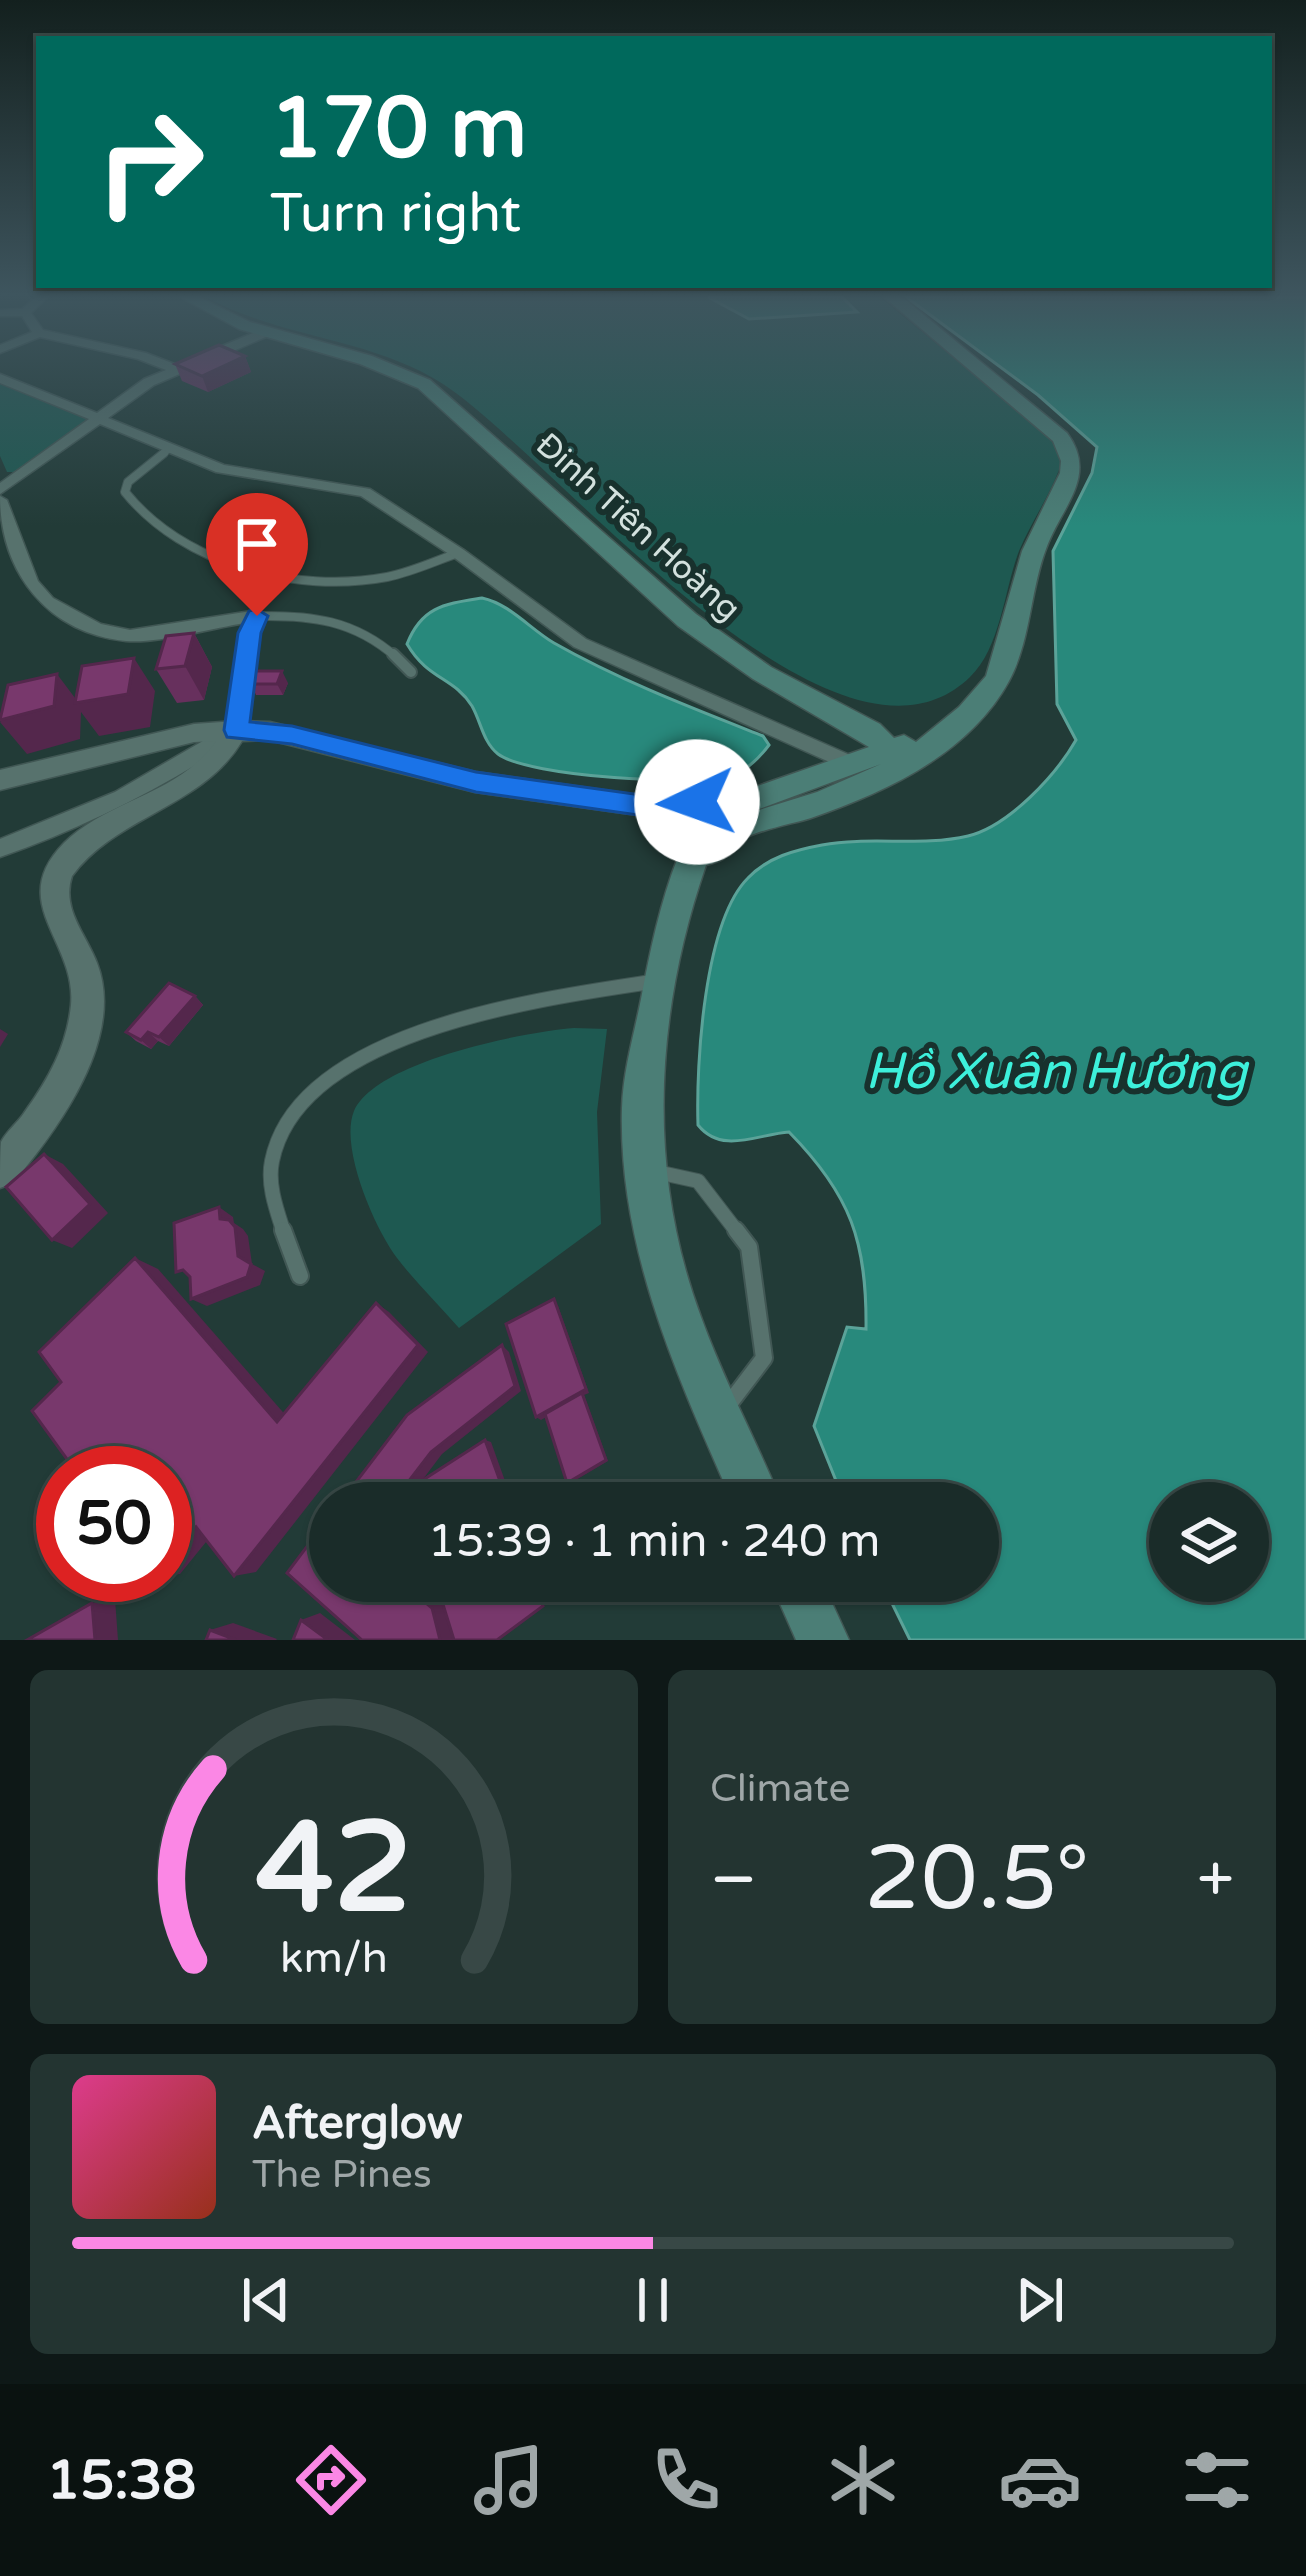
<!DOCTYPE html>
<meta charset="utf-8">
<style>
body{margin:0;font-family:"Varela Round",sans-serif;background:#233431;color:#f1f3f6;height:100vh;display:flex;flex-direction:column;font-size:45px;white-space:nowrap}
*{box-sizing:border-box;margin:0}
p{font-size:39px;color:#9fa7a8}
.icon{flex:none;width:66px;height:66px;fill:none;stroke:currentColor;stroke-width:2;stroke-linecap:round;stroke-linejoin:round}
.map{position:relative;height:1640px;overflow:hidden}
.panel{display:flex;flex-direction:column;gap:30px;padding:30px;background:#0e1817;flex:1}
.panel>*{flex:none}
.top-card{position:absolute;left:36px;top:36px;width:1236px;height:252px;border-radius:0px;box-shadow:0 3px 9px #0004,0 0 0 3px #384846;background:#00695c;color:#fff;overflow:hidden}
.controls{position:absolute;left:1149px;top:1482px;display:grid;gap:24px}
.controls a{display:grid;place-items:center;width:120px;height:120px;border-radius:50%;background:#1a2c29;box-shadow:0 3px 9px #0004,0 0 0 3px #384846;font-size:60px}
.speed{position:absolute;left:36px;top:1446px;display:flex;gap:24px;font-size:60px;font-weight:700;text-align:center}
.speed>*{display:grid;place-content:center;width:156px;height:156px;border-radius:50%;background:#1a2c29;box-shadow:0 3px 9px #0004,0 0 0 3px #384846;line-height:1}
.speed .limit{border:18px solid #d22;background:#fff;color:#111}
.pin{position:absolute;display:grid;place-items:center;width:102px;height:102px;color:#fff;margin:-123px -51px;border-radius:50% 50% 50% 0;rotate:-45deg;box-shadow:0 0 12px #0007}
.pin .icon{rotate:45deg}
.me{position:absolute;width:132px;margin:-66px;rotate:267deg;stroke-linejoin:round;filter:drop-shadow(0 0 9px #0008)}
.turn{display:flex;align-items:center;gap:42px;height:252px;padding:0 36px;font-size:54px}
.turn .icon{width:156px;height:156px;stroke-width:2.5}
.turn b{display:block;font-size:84px;line-height:102px}
.big{font-size:90px;font-weight:600;line-height:1.1}
.panel .tile{flex:1;display:flex;flex-direction:column;justify-content:center;gap:18px;min-width:0;padding:0 42px;border-radius:18px;background:#233431}
.panel .dial{align-items:center;gap:0}
.dial svg{height:312px;overflow:visible;fill:none;stroke:#384846;stroke-width:7;stroke-linecap:round;text-anchor:middle}
.dial text{fill:#f1f3f6;stroke:none}
.song{display:flex;align-items:center;gap:36px}
.cover{width:144px;height:144px;border-radius:18px;background:linear-gradient(135deg,hsl(330 70% 55%),hsl(10 70% 35%))}
.played{height:12px;border-radius:6px;background:linear-gradient(90deg,#fb87e5 50%,#384846 50%)}
.keys{display:flex;justify-content:space-around;direction:ltr}
.heat{display:flex;justify-content:space-between;align-items:center;font-size:66px;direction:ltr}
.panel .tiles{flex:1;display:grid;gap:30px;grid-template-columns:1fr 1fr}
.tile:last-child{grid-column:span 2}
.trip{position:absolute;left:309px;top:1482px;width:690px;height:120px;border-radius:60px;background:#1a2c29;box-shadow:0 3px 9px #0004,0 0 0 3px #384846;font-weight:600;line-height:120px;text-align:center}
.menu{display:flex;height:192px;justify-content:space-around;align-items:center;background:#0a1210;color:#9fa7a8}
.menu .icon{width:84px;height:84px}
.menu .selected{color:#fb87e5}
.menu b{font-size:54px;color:#f1f3f6}
.map>svg:first-child{display:block}
.green{fill:#1e5951}
.water{fill:#28897c;stroke:#5ba399;stroke-width:3;fill-rule:evenodd}
.lines{fill:none;stroke-linecap:round;stroke-linejoin:round}
.service-far4-casing{stroke:#415754;stroke-width:8}
.service-far3-casing{stroke:#415754;stroke-width:10}
.service-far2-casing{stroke:#415754;stroke-width:14}
.service-far1-casing{stroke:#415754;stroke-width:16}
.service-casing{stroke:#415754;stroke-width:20}
.minor-casing{stroke:#415754;stroke-width:3}
.tertiary-casing{stroke:#415754;stroke-width:3}
.secondary-casing{stroke:#415754;stroke-width:3}
.service-far4{stroke:#57726d;stroke-width:6}
.service-far3{stroke:#57726d;stroke-width:8}
.service-far2{stroke:#57726d;stroke-width:10}
.service-far1{stroke:#57726d;stroke-width:14}
.service{stroke:#57726d;stroke-width:16}
.minor{fill:#57726d;fill-rule:evenodd}
.tertiary{fill:#57726d;fill-rule:evenodd}
.secondary{fill:#4b7e76;fill-rule:evenodd}
.wall{fill:#67305d}
.shaded-wall{fill:#54274c}
.building{fill:#78386c;stroke:#54274c;stroke-width:3}
.route{fill:#1a73e8;stroke:#114b97;stroke-width:3}
.labels{text-anchor:middle;dominant-baseline:central;stroke-width:12;stroke-linejoin:round;paint-order:stroke}
.far-street-label{font-size:33px;fill:#d3e1de;stroke:#18312d}
.near-water-label{font-size:51px;font-style:italic;fill:#3df0db;stroke:#18312d}
</style>
<div class="map">
<svg width="1306" height="1640" viewBox="0 0 1306 1640">
<rect width="100%" height="100%" fill="#223b37"/>
<g class="green">
<path d="M206,297H880L1035,425L1054,443L1062,461C1052,493 1032,520 1019,551C1004,590 1001,647 970,677C835,808 549,452 443,384C372,338 280,338 206,297Z"/>
<polygon points="0,380 85,417 88,421 21,472 7,472 0,456"/>
<path d="M574,1028L607,1029L597,1112L601,1224L459,1328C439,1305 416,1283 397,1258C375,1229 339,1147 354,1111C376,1061 524,1032 574,1028Z"/>
</g>
<g class="water">
<polygon points="708,297 842,297 857,312 749,319"/>
<path d="M906,297H1306V1640H910L881,1581H978V1503H845L814,1426L847,1327L866,1329C867,1242 851,1195 789,1132C758,1134 722,1155 698,1125C696,1064 704,922 748,878C768,857 795,850 822,845C870,836 922,847 968,836C1009,826 1056,775 1076,740L1057,704L1053,551L1092,473L1097,447L1038,395ZM1170,1503H1248V1581H1170Z"/>
<path d="M482,598C510,604 530,629 554,643C621,681 692,708 763,736L769,745C760,757 749,769 734,774C698,787 529,777 498,754C483,742 481,722 472,706C454,677 428,680 407,644C422,606 445,604 482,598Z"/>
</g>
<g class="lines">
<defs>
<polyline id="service-far4" points="160,456 168,450"/>
<g id="service-far3">
<path d="M164,453L128,482L125,492C184,565 296,594 387,577C412,572 435,561 458,553"/>
<path d="M257,616C311,615 354,620 396,657"/>
</g>
<polyline id="service-far2" points="393,654 411,672"/>
<g id="service-far1">
<polyline points="657,1172 698,1181 738,1233"/>
<path d="M284,1233C277,1211 267,1185 272,1161C299,1028 548,998 658,981"/>
</g>
<g id="service">
<polyline points="283,1230 300,1276"/>
<polyline points="726,1408 764,1358 749,1247 736,1230"/>
</g>
<g id="minor">
<polygon points="36,297 48,297 31,313 43,330 146,353 177,365 260,330 268,330 268,336 154,385 108,418 224,465 370,489 464,550 586,639 859,759 862,764 859,769 845,769 574,647 452,556 361,496 216,472 100,424 0,494 0,483 89,419 0,383 0,374 97,413 144,379 166,370 138,359 40,337 0,353 0,345 32,332 22,316 0,316 0,310 22,309"/>
<path d="M0,496L7,500L38,581L53,598L101,624L130,630L257,610L266,616L259,633L243,735C166,786 87,827 0,857V839L115,792L227,727L245,623C213,628 156,644 126,641C47,633 0,572 0,496Z"/>
</g>
<path id="tertiary" d="M236,721L270,722L475,772L680,801L689,804L693,811L689,818L680,821L475,792L270,740L242,741C202,808 117,815 72,876C61,909 86,934 97,963C126,1038 58,1129 13,1183L0,1188C0,1175 0,1153 1,1142C6,1132 18,1122 24,1113C48,1080 67,1046 71,1005C77,941 5,903 64,843C107,800 180,794 216,741L194,742L0,790V770L194,724Z"/>
<g id="secondary">
<path d="M180,297H199L250,322L372,356L430,380L696,614L771,667L880,724L894,738L904,735L916,742L959,707L986,676L1022,551L1060,473L1061,461L1053,441L884,297H902L1067,433C1099,476 1061,507 1046,549C1030,591 1031,640 1009,681C969,754 886,792 811,818C796,823 753,831 742,840C726,854 731,859 706,865C655,1013 646,1170 701,1317C724,1381 756,1440 782,1503H733C678,1378 618,1248 622,1108C623,1071 634,1035 641,999C650,951 660,903 678,857L662,829L671,803L701,788L729,796L869,747L753,679L678,626L418,388L360,364L239,329ZM881,764L817,792L743,815ZM707,811L716,826L707,840L696,836V815Z"/>
<polygon points="770,1581 822,1581 849,1640 796,1640"/>
</g>
</defs>
<use href="#service-far4" class="service-far4-casing"/>
<use href="#service-far3" class="service-far3-casing"/>
<use href="#service-far2" class="service-far2-casing"/>
<use href="#service-far1" class="service-far1-casing"/>
<use href="#service" class="service-casing"/>
<use href="#minor" class="minor-casing"/>
<use href="#tertiary" class="tertiary-casing"/>
<use href="#secondary" class="secondary-casing"/>
<use href="#service-far4" class="service-far4"/>
<use href="#service-far3" class="service-far3"/>
<use href="#service-far2" class="service-far2"/>
<use href="#service-far1" class="service-far1"/>
<use href="#service" class="service"/>
<use href="#minor" class="minor"/>
<use href="#tertiary" class="tertiary"/>
<use href="#secondary" class="secondary"/>
</g>
<g class="wall">
<polygon points="245,356 251,372 208,392 182,381 175,364"/>
<polygon points="194,633 212,667 204,700 177,703 156,669"/>
<polygon points="288,683 283,695 256,695 251,684"/>
<polygon points="195,996 203,1005 169,1046 158,1041 151,1049 136,1041 126,1032"/>
</g>
<g class="shaded-wall">
<polygon points="245,356 251,372 208,392 202,376"/>
<polygon points="194,633 212,667 204,700 185,666"/>
<polygon points="134,658 155,691 150,727 99,736 81,712 80,739 27,754 0,722 57,674 78,702"/>
<polygon points="282,671 288,683 283,695 277,684"/>
<polygon points="195,996 203,1005 169,1046 159,1037"/>
<polygon points="0,1029 8,1034 0,1047"/>
<polygon points="148,1032 158,1041 151,1049 141,1040"/>
<polygon points="44,1154 63,1164 108,1213 72,1248 52,1240"/>
<polygon points="219,1207 233,1217 234,1223 243,1229 248,1236 252,1264 265,1271 260,1285 207,1306 191,1299 238,1256 220,1219"/>
<polygon points="135,1258 158,1269 295,1426 277,1422"/>
<polygon points="376,1303 389,1312 428,1352 256,1572 234,1576"/>
<polygon points="558,1306 589,1393 584,1395 608,1461 569,1484 567,1483 583,1396 541,1420 536,1417"/>
<polygon points="502,1345 509,1352 521,1391 442,1454 405,1503 392,1503"/>
<polygon points="485,1440 491,1442 513,1503 508,1503"/>
<polygon points="219,1526 180,1574 153,1578 156,1575 165,1575 165,1564 196,1527"/>
<polygon points="400,1581 419,1581 443,1602 454,1640 440,1640"/>
<polygon points="533,1581 539,1581 547,1602 543,1606"/>
<polygon points="115,1599 118,1640 95,1640 92,1603"/>
<polygon points="320,1613 355,1640 328,1640 301,1620"/>
<polygon points="233,1623 277,1639 276,1640 236,1640 210,1630"/>
</g>
<g class="building">
<polygon points="219,345 245,356 202,376 175,364"/>
<polygon points="194,633 185,666 156,669 166,636"/>
<polygon points="134,658 128,694 75,703 82,666"/>
<polygon points="256,671 282,671 277,684 251,684"/>
<polygon points="57,674 54,706 0,720 8,685"/>
<polygon points="169,983 195,996 159,1037 148,1032 141,1040 126,1032"/>
<polygon points="44,1154 90,1204 52,1240 6,1187"/>
<polygon points="219,1207 220,1219 229,1220 235,1227 238,1256 251,1264 247,1277 191,1299 190,1277 183,1270 176,1272 174,1223"/>
<polygon points="135,1258 277,1422 376,1303 418,1345 234,1576 196,1527 165,1564 165,1473 77,1473 32,1411 61,1382 39,1352"/>
<polygon points="554,1299 586,1389 536,1417 506,1324"/>
<polygon points="502,1345 515,1386 431,1452 392,1503 340,1503 407,1415"/>
<polygon points="582,1393 606,1460 567,1483 545,1414"/>
<polygon points="485,1440 508,1503 413,1503 409,1489"/>
<polygon points="330,1516 330,1581 400,1581 432,1608 440,1640 362,1640 287,1573"/>
<polygon points="442,1581 533,1581 543,1606 497,1640 454,1640 437,1585"/>
<polygon points="92,1603 95,1640 27,1640"/>
<polygon points="301,1620 328,1640 293,1640"/>
<polygon points="210,1630 236,1640 206,1640"/>
</g>
<linearGradient id="sky" x2="0" y2="1"><stop stop-color="#13201e"/><stop offset="0.56" stop-color="#3e555e"/><stop offset="1" stop-color="#3e555e" stop-opacity="0"/></linearGradient>
<rect width="1306" height="526" fill="url(#sky)"/>
<polygon class="route" points="257,609 268,616 261,633 250,722 292,726 476,772 677,800 697,792 710,802 706,810 680,821 476,792 292,744 227,737 224,730 238,633 249,611"/>
<g class="labels">
<g class="far-street-label">
<text transform="translate(638 527) rotate(42)">Đinh Tiên Hoàng</text>
</g>
<g class="near-water-label">
<text x="1056" y="1072">Hồ Xuân Hương</text>
</g>
</g>
</svg>
<div class="controls">
<a><svg class="icon" aria-label="layers" viewBox="0 0 24 24"><path d="M12 4l9 5-9 5-9-5zM3 14l9 5 9-5"/></svg></a>
</div>
<div class="speed"><div class="limit">50</div></div>
<div class="pin" style="left:257px;top:616px;background:#d93025"><svg class="icon" aria-label="arrive" viewBox="0 0 24 24"><path d="M6 21V4h12l-3 4 3 4H6"/></svg></div>
<svg class="me" style="left:697px;top:802px" viewBox="-20 -20 40 40"><circle r="19" fill="#fff"/><path d="M0-13L10 11 0 6-10 11z" fill="#1a73e8"/></svg>
<div class="trip">15:39 · 1 min · 240 m</div>
<div class="top-card">
<div class="turn"><svg class="icon" aria-label="right" viewBox="0 0 24 24"><path d="M7 20v-9h11M14 6l5 5-5 5"/></svg><div><b>170 m</b>Turn right</div></div>
</div>
</div>
<section class="panel">
<div class="tiles">
<div class="tile dial"><svg viewBox="0 0 100 80">
<path d="M14 69A42 42 0 1 1 86 69"/>
<path d="M14 69A42 42 0 0 1 19 20" stroke="#fb87e5"/>
<text x="50" y="56" font-size="32" font-weight="700">42</text>
<text x="50" y="72" font-size="11">km/h</text>
</svg></div>
<div class="tile"><p>Climate</p>
<div class="heat"><a>−</a><b class="big">20.5°</b><a>+</a></div>
</div>
<div class="tile">
<div class="song"><i class="cover"></i><div><b>Afterglow</b><p>The Pines</p></div></div>
<div class="played"></div>
<div class="keys"><svg class="icon" aria-label="previous" viewBox="0 0 24 24"><path d="M18 5L8 12l10 7zM5 5v14"/></svg><svg class="icon" aria-label="pause" viewBox="0 0 24 24"><path d="M8 5v14M16 5v14"/></svg><svg class="icon" aria-label="next" viewBox="0 0 24 24"><path d="M6 5l10 7-10 7zM19 5v14"/></svg></div>
</div>
</div>
</section>
<nav class="menu">
<b>15:38</b>
<svg class="icon selected" aria-label="directions" viewBox="0 0 24 24"><path d="M12 3l9 9-9 9-9-9zM9 14v-3h6M13 9l2 2-2 2"/></svg>
<svg class="icon" aria-label="music" viewBox="0 0 24 24"><path d="M9 18V5l10-2v13"/><circle cx="6" cy="18" r="3"/><circle cx="16" cy="16" r="3"/></svg>
<svg class="icon" aria-label="phone" viewBox="0 0 24 24"><path d="M5 4h4l2 5-3 2q2 4 5 5l2-3 5 2v4C11 20 4 13 5 4z"/></svg>
<svg class="icon" aria-label="climate" viewBox="0 0 24 24"><path d="M12 3v18M4 7l16 10M4 17L20 7"/></svg>
<svg class="icon" aria-label="car" viewBox="0 0 24 24"><path d="M5 17H2v-5l4-1 3-4h7l3 4 3 1v5h-3M9 17h6M6 11h13"/><circle cx="7" cy="17" r="2"/><circle cx="17" cy="17" r="2"/></svg>
<svg class="icon" aria-label="filters" viewBox="0 0 24 24"><path d="M4 7h16M4 17h16"/><circle cx="9" cy="7" r="2"/><circle cx="15" cy="17" r="2"/></svg>
</nav>
